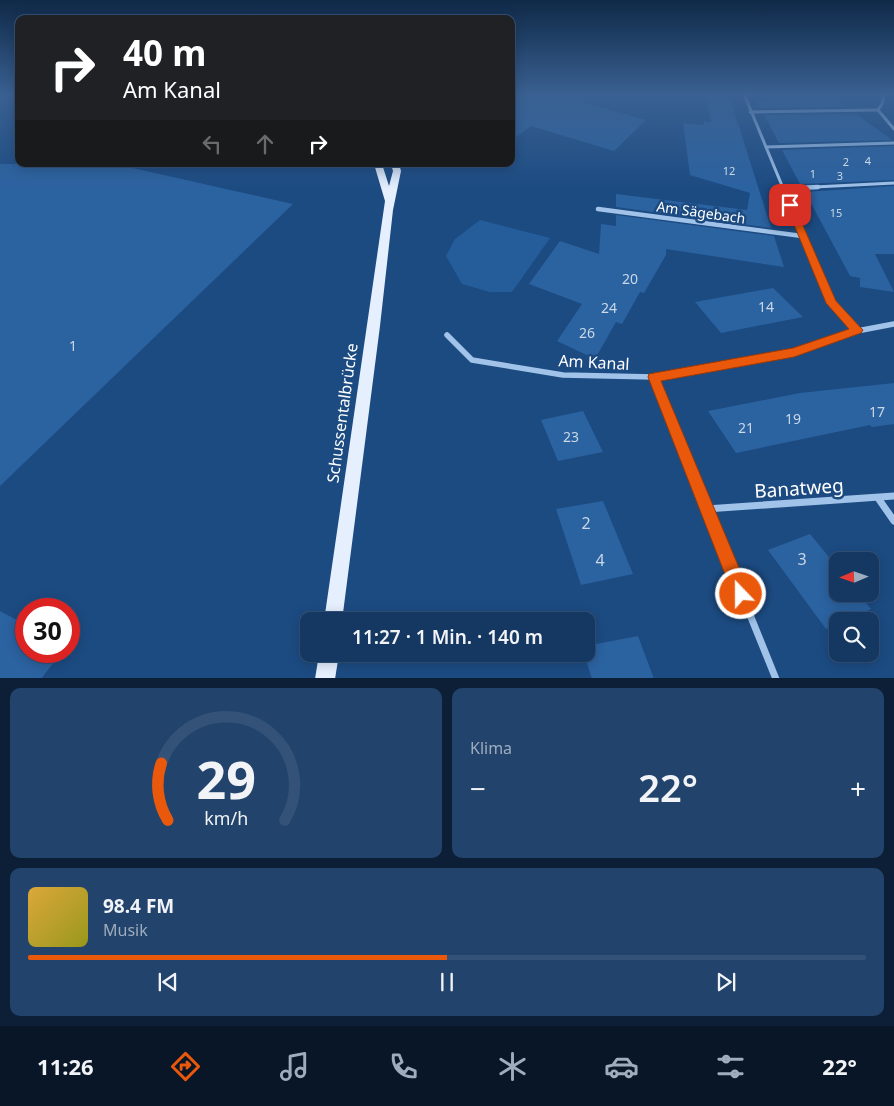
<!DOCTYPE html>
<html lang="de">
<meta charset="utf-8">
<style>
body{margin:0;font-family:"Noto Sans",sans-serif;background:#22436b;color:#f1f3f6;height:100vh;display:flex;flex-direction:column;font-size:19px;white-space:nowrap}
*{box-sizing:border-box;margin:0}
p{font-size:16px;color:#9dacbe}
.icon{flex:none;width:28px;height:28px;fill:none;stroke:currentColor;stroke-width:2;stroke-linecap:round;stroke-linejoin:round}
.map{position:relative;height:678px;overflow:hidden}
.drawer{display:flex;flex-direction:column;gap:10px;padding:10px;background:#0c1f36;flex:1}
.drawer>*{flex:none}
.guide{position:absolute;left:15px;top:15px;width:500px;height:152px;border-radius:10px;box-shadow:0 2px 12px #0003,0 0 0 1px #345277;background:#202124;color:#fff;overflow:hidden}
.needle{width:32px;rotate:268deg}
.tools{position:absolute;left:829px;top:552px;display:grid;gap:10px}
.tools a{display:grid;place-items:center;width:50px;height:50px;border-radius:10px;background:#153862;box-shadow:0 2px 12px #0003,0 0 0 1px #345277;font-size:25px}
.speed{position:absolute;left:15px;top:598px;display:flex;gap:10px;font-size:25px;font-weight:700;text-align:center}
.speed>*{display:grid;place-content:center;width:65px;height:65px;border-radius:50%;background:#153862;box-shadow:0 2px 12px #0003,0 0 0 1px #345277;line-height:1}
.speed .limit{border:8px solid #d22;background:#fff;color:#111}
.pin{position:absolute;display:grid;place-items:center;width:42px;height:42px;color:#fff;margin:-21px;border-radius:10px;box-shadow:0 2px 8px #0006}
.me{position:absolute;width:55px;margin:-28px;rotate:338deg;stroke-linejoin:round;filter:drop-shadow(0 0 4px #0008)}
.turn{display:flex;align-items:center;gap:18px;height:105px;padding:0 25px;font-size:22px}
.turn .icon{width:65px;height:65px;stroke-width:2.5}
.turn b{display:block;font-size:35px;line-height:42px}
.lanes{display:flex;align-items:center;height:48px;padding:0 25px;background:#0003;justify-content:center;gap:25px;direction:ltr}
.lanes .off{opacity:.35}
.big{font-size:38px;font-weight:600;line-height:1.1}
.drawer .tile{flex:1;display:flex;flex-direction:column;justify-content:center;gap:8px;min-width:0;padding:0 18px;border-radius:10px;background:#22436b}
.drawer .dial{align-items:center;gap:0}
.dial svg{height:130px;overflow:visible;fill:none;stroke:#345277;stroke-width:7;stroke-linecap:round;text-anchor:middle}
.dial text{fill:#f1f3f6;stroke:none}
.song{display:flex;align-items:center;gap:15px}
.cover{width:60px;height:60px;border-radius:8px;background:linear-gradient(135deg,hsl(40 70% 55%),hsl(60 70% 35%))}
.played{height:5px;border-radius:2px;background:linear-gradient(90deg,#ea580c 50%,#345277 50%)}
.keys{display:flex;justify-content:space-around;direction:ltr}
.heat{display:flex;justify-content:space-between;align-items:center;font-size:28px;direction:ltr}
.drawer .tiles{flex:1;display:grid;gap:10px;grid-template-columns:1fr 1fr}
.tile:last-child{grid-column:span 2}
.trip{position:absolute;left:300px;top:612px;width:295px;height:50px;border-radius:10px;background:#153862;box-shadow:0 2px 12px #0003,0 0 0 1px #345277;font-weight:600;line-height:50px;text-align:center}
.tab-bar{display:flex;height:80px;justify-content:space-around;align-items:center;background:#081627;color:#9dacbe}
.tab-bar .icon{width:35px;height:35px}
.tab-bar .active{color:#ea580c}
.tab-bar b{font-size:22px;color:#f1f3f6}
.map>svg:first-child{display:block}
.green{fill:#255d9b}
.building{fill:#2b62a0}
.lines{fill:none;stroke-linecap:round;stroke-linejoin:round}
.minor-far3{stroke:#a1c3ea;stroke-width:3}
.minor-far2{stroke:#a1c3ea;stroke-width:4.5}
.minor-far1{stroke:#a1c3ea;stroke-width:5.5}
.minor{stroke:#a1c3ea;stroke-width:7}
.primary{fill:#e5effe;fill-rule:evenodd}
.route{fill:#ea580c;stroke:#983908}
.labels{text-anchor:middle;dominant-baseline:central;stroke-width:5;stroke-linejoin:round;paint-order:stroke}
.far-number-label{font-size:11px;fill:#cad8e7}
.far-street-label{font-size:14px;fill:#fff;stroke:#1c4b82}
.number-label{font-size:14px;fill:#cad8e7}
.street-label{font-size:16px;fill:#fff;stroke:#1c4b82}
.near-number-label{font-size:16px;fill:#cad8e7}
.near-street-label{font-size:19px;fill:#fff;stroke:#1c4b82}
</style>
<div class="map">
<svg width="894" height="679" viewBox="0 0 894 679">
<rect width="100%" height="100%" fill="#1c4b82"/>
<polygon class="green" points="480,220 550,238 512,292 490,292 462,284 446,256 455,239"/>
<g class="building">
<polygon points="511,94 592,94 582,102 646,120 614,151 531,126 511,141"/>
<polygon points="761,94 829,94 847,107 760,108 756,101 770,102"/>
<polygon points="705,96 730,98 771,228 616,207 616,194 747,210 750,193 690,175 683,123 704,125 703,121 711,122"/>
<polygon points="856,114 892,140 779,143 764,115"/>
<polygon points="894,146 894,180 800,184 782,150"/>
<polygon points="0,164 115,164 293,204 0,486"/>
<polygon points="894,186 894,254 875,254 894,292 860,287 860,278 850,276 805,192"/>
<polygon points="616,215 774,236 784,267 666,249 666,255 644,293 640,292 622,324 616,322 595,359 557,341 582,304 529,284 560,241 599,254 601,224 616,226"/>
<polygon points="773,288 803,317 721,333 695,302"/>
<polygon points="894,383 894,424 872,427 870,425 736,453 708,411 800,393"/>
<polygon points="583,411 603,452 558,461 541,420"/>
<polygon points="603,501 633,574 581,585 556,509"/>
<polygon points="810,534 838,568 838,594 859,594 871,609 844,621 838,621 838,624 826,629 768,550"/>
<polygon points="0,611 26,625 26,651 62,651 41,679 0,679"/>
<polygon points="638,636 654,679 592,679 586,660 586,646"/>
</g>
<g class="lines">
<g class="minor-far3">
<polyline points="744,94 783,188"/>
<polyline points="884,94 882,104 878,110 894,129"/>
<polyline points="750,112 878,110"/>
<polyline points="766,147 894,143"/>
<polyline points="795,188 894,183"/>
</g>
<g class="minor-far2">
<polyline points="782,187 832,303 839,311"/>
<polyline points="784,189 818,187"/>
<polyline points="598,209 802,236"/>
</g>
<g class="minor-far1">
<polyline points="838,309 857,331"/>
<polyline points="447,335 472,360 563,375 654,377 794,352 857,331 894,324"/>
<polyline points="654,377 692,470"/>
</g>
<g class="minor">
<polyline points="691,469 776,679"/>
<polyline points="878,498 894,521"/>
<polyline points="706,509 894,496"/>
</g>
<g class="primary">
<polygon points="374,164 382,164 389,186 393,171 391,164 399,164 401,171 393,210 380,326 342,621 324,621 385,201"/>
<polygon points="319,654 339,654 335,679 315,679"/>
</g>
</g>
<linearGradient id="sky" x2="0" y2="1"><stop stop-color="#0f2948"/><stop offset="0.5" stop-color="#3a6192"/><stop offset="1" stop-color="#3a6192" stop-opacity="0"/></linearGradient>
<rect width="894" height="189" fill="url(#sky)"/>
<polygon class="route" points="790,202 794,205 836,301 861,328 863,330 861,333 794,357 661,381 750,594 747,600 741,602 735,600 648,377 649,374 654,373 793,348 849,329 826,303 786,205"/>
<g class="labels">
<g class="far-number-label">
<text x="868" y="160">4</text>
<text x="846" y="161">2</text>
<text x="729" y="170">12</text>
<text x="813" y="173">1</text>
<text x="840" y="175">3</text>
<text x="836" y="212">15</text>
</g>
<g class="far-street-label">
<text transform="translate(701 212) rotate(8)">Am Sägebach</text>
</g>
<g class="number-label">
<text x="630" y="278">20</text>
<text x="766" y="306">14</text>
<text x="609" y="307">24</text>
<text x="587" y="332">26</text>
<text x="73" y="345">1</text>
<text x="877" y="411">17</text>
<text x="793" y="418">19</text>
<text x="746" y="427">21</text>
<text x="571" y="436">23</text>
</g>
<g class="street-label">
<text transform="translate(594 362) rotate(3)">Am Kanal</text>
<text transform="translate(342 413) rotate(-82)">Schussentalbrücke</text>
</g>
<g class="near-number-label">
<text x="586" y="523">2</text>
<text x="802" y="559">3</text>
<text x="600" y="560">4</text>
</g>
<g class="near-street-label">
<text transform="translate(799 488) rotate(-4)">Banatweg</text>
</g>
</g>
</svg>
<div class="tools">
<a><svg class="needle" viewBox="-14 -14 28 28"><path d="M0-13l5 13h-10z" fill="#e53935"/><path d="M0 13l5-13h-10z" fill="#9dacbe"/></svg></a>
<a><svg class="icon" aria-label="search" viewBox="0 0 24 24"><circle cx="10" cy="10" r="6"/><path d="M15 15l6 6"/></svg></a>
</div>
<div class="speed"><div class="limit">30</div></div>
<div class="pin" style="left:790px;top:205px;background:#d93025"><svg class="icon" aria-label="arrive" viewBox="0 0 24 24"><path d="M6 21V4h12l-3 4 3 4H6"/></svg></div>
<svg class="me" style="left:741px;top:594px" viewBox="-20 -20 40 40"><circle r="17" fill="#ea580c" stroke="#fff" stroke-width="3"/><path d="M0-11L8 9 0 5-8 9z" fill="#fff"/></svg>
<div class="trip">11:27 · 1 Min. · 140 m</div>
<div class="guide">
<div class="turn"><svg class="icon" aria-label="right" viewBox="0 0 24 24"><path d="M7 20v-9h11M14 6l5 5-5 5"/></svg><div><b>40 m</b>Am Kanal</div></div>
<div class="lanes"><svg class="icon off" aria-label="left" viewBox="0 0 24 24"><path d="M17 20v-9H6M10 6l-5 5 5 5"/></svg><svg class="icon off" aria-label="ahead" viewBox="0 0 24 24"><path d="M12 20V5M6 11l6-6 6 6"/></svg><svg class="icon" aria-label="right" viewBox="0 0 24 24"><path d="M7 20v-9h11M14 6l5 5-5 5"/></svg></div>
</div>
</div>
<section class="drawer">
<div class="tiles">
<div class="tile dial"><svg viewBox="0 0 100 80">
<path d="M14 69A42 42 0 1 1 86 69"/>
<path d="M14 69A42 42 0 0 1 10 34" stroke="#ea580c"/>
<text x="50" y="56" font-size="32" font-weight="700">29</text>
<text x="50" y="72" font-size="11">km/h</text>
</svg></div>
<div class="tile"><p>Klima</p>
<div class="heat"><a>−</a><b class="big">22°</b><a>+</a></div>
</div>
<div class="tile">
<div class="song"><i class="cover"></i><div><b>98.4 FM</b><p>Musik</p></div></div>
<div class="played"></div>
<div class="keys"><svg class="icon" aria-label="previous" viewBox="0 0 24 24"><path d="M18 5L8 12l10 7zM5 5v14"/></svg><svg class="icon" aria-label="pause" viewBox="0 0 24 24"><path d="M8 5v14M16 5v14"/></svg><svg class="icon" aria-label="next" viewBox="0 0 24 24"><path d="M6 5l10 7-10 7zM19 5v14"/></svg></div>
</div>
</div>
</section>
<nav class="tab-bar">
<b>11:26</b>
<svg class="icon active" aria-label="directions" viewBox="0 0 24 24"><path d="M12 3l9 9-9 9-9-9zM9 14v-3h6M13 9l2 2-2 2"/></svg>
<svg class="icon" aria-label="music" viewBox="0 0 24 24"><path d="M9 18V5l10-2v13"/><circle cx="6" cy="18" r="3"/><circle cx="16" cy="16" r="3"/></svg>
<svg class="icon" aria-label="phone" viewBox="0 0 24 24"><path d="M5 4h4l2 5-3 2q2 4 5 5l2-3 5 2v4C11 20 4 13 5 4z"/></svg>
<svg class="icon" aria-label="climate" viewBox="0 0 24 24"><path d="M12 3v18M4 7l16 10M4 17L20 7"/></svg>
<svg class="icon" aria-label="car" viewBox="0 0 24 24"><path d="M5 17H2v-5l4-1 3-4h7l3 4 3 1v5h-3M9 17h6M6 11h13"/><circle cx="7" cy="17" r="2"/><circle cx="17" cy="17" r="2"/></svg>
<svg class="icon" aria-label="filters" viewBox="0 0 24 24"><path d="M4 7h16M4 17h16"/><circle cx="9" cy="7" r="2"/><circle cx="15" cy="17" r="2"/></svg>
<b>22°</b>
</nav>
